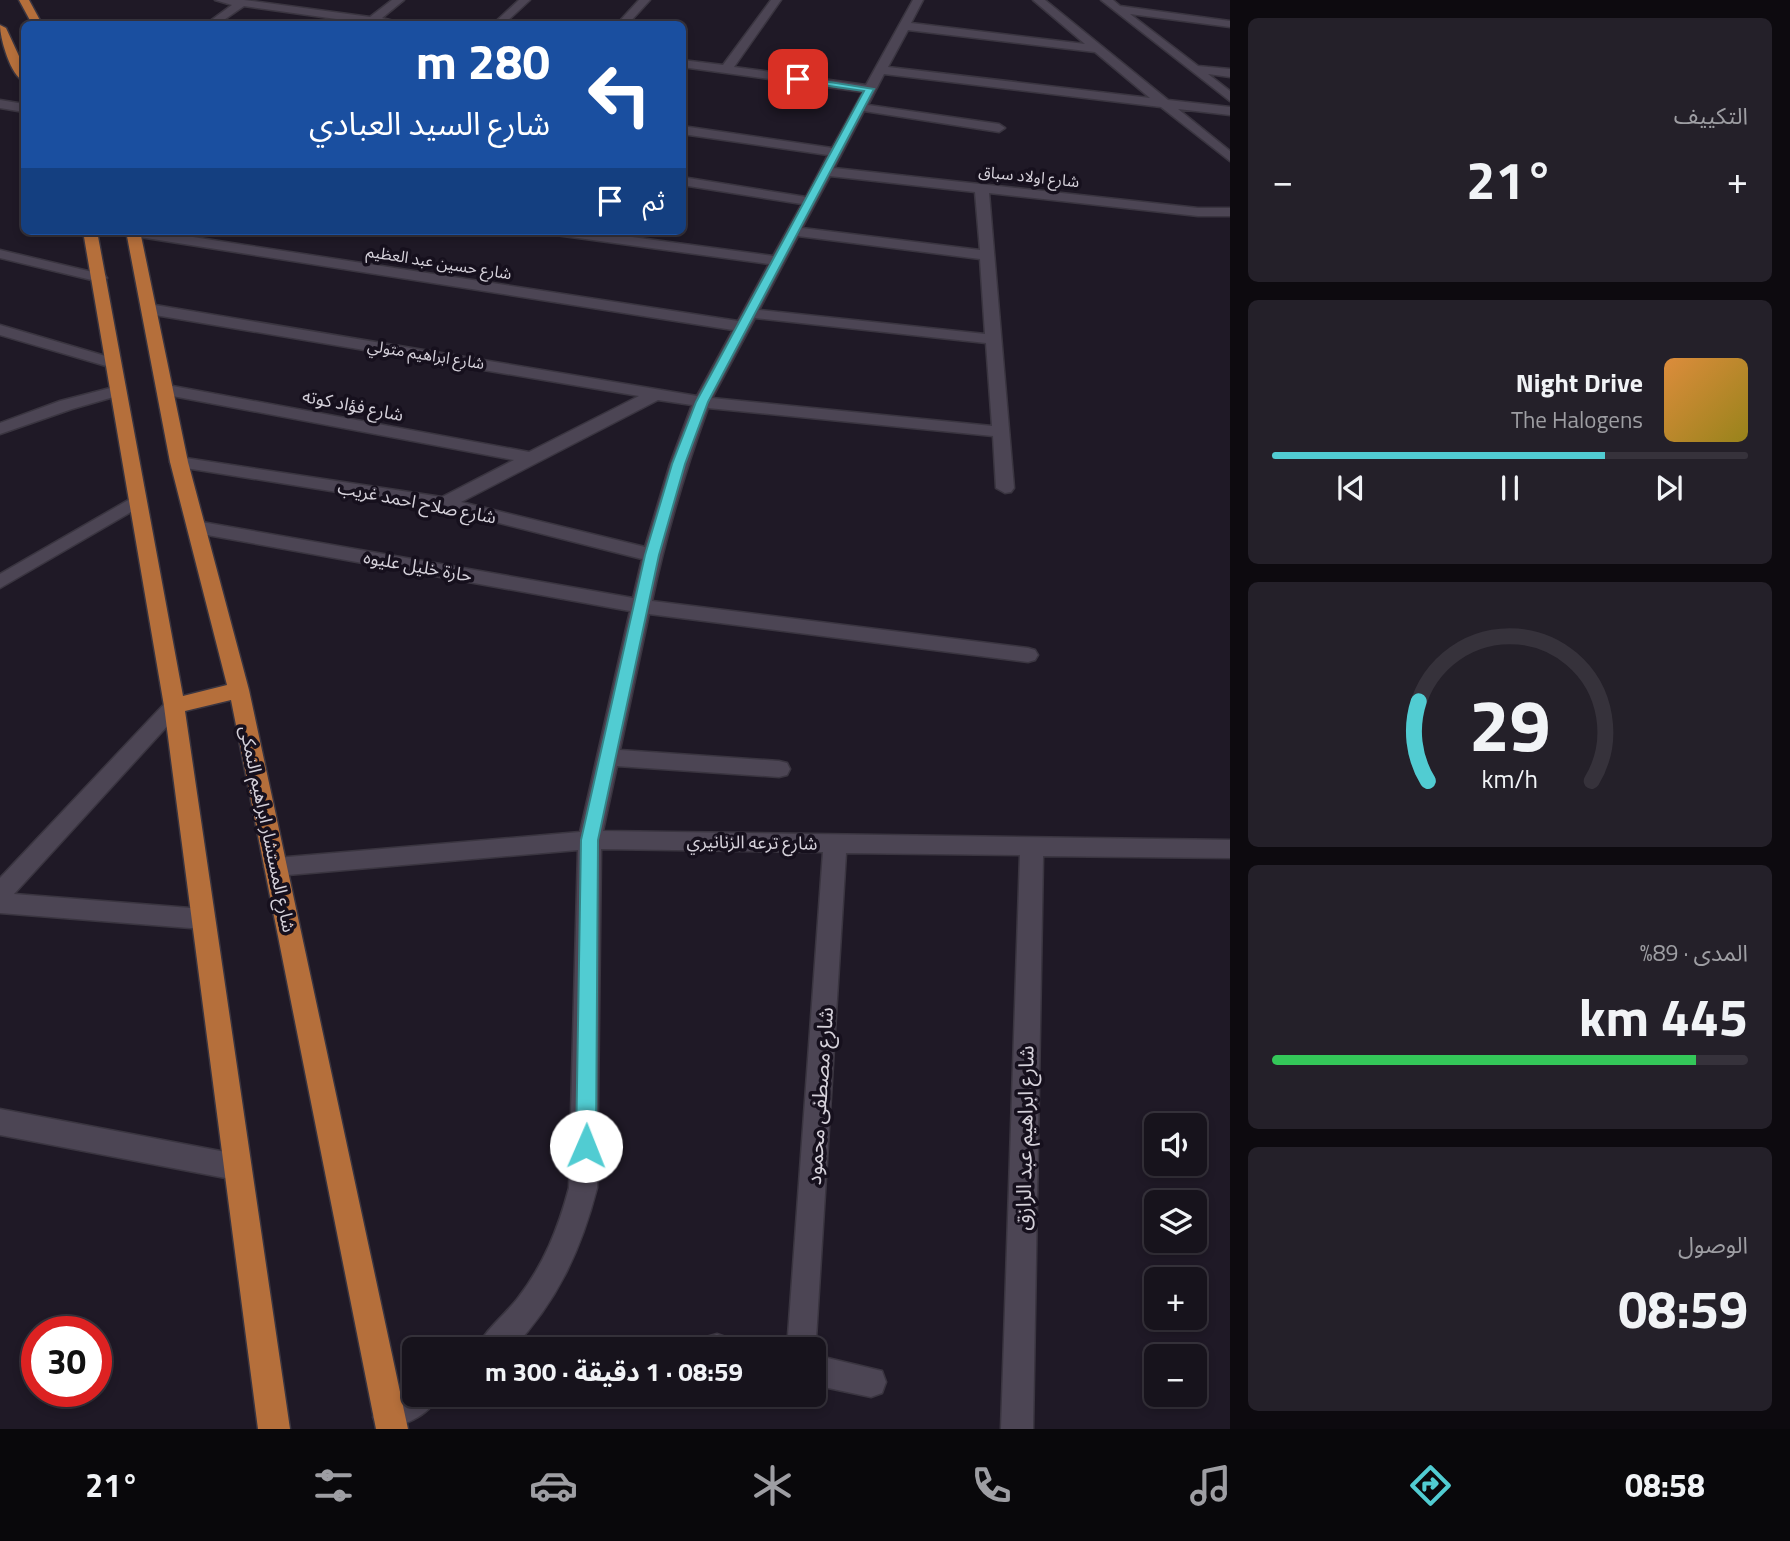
<!DOCTYPE html>
<html lang="ar">
<meta charset="utf-8">
<style>
body{margin:0;font-family:"Titillium Web","Noto Sans Arabic",sans-serif;background:#242029;color:#f1f3f6;direction:rtl;height:100vh;display:flex;flex-direction:column;font-size:26px;white-space:nowrap}
*{box-sizing:border-box;margin:0}
p{font-size:23px;color:#9e9ea3}
.icon{flex:none;width:38px;height:38px;fill:none;stroke:currentColor;stroke-width:2;stroke-linecap:round;stroke-linejoin:round}
.map{position:relative;flex:1;overflow:hidden;direction:ltr}
.details{display:flex;flex-direction:column;gap:18px;padding:18px;background:#0d0a0f;width:560px}
.details>*{flex:none}
.hud{position:absolute;left:21px;top:21px;width:665px;height:214px;border-radius:10px;box-shadow:0 4px 10px #0003,0 0 0 2px #36323b;direction:rtl;background:#1a4fa0;color:#fff;overflow:hidden}
.fabs{position:absolute;left:1144px;top:1113px;display:grid;gap:14px}
.fabs a{display:grid;place-items:center;width:63px;height:63px;border-radius:10px;background:#17131c;box-shadow:0 4px 10px #0003,0 0 0 2px #36323b;font-size:35px}
.speed{position:absolute;left:21px;top:1316px;display:flex;gap:14px;font-size:35px;font-weight:700;text-align:center}
.speed>*{display:grid;place-content:center;width:91px;height:91px;border-radius:50%;background:#17131c;box-shadow:0 4px 10px #0003,0 0 0 2px #36323b;line-height:1}
.speed .limit{border:10px solid #d22;background:#fff;color:#111}
.pin{position:absolute;display:grid;place-items:center;width:60px;height:60px;color:#fff;margin:-30px;border-radius:14px;box-shadow:0 4px 10px #0006}
.me{position:absolute;width:77px;margin:-38px;rotate:1deg;stroke-linejoin:round;filter:drop-shadow(0 0 5px #0008)}
.turn{display:flex;align-items:center;gap:24px;height:147px;padding:0 21px;font-size:32px}
.turn .icon{width:91px;height:91px;stroke-width:2.5}
.turn b{display:block;font-size:49px;line-height:60px}
.then{display:flex;align-items:center;height:66px;padding:0 21px;background:#0003;gap:14px;font-size:26px}
.big{font-size:52px;font-weight:700;line-height:1.1}
.details .widget{flex:1;display:flex;flex-direction:column;justify-content:center;gap:10px;min-width:0;padding:0 24px;border-radius:10px;background:#242029}
.details .dial{align-items:center;gap:0}
.dial svg{height:182px;overflow:visible;fill:none;stroke:#36323b;stroke-width:7;stroke-linecap:round;text-anchor:middle}
.dial text{fill:#f1f3f6;stroke:none}
.song{display:flex;align-items:center;gap:21px}
.cover{width:84px;height:84px;border-radius:10px;background:linear-gradient(135deg,hsl(30 70% 55%),hsl(50 70% 35%))}
.played{height:7px;border-radius:4px;background:linear-gradient(90deg,#51ccd2 70%,#36323b 70%)}
.keys{display:flex;justify-content:space-around;direction:ltr}
.heat{display:flex;justify-content:space-between;align-items:center;font-size:38px;direction:ltr}
.charge{height:10px;border-radius:5px;background:linear-gradient(90deg,#34c759 89%,#36323b 0)}
.trip{position:absolute;left:402px;top:1337px;width:424px;height:70px;border-radius:10px;background:#17131c;box-shadow:0 4px 10px #0003,0 0 0 2px #36323b;font-weight:700;line-height:70px;text-align:center;direction:rtl}
.menu{display:flex;height:112px;justify-content:space-around;align-items:center;background:#09080b;color:#9e9ea3}
.menu .icon{width:49px;height:49px}
.menu .active{color:#51ccd2}
.menu b{font-size:32px;color:#f1f3f6}
main{display:flex;flex:1;min-height:0}
.map>svg:first-child{display:block}
.lines{fill:none;stroke-linecap:round;stroke-linejoin:round}
.minor-casing{stroke:#3a3540;stroke-width:3}
.major-casing{stroke:#3a3540;stroke-width:3}
.minor{fill:#4c4554;fill-rule:evenodd}
.major{fill:#b56f3b;fill-rule:evenodd}
.route{fill:#51ccd2;stroke:#358588;stroke-width:2}
.labels{text-anchor:middle;dominant-baseline:central;stroke-width:7;stroke-linejoin:round;paint-order:stroke}
.far-street-label{font-size:16px;fill:#d5d1da;stroke:#16101d}
.street-label{font-size:18px;fill:#d5d1da;stroke:#16101d}
.near-street-label{font-size:21px;fill:#d5d1da;stroke:#16101d}
</style>
<main>
<section class="details">
<div class="widget"><p>التكييف</p>
<div class="heat"><a>−</a><b class="big">21°</b><a>+</a></div>
</div>
<div class="widget">
<div class="song"><i class="cover"></i><div><b>Night Drive</b><p>The Halogens</p></div></div>
<div class="played"></div>
<div class="keys"><svg class="icon" aria-label="previous" viewBox="0 0 24 24"><path d="M18 5L8 12l10 7zM5 5v14"/></svg><svg class="icon" aria-label="pause" viewBox="0 0 24 24"><path d="M8 5v14M16 5v14"/></svg><svg class="icon" aria-label="next" viewBox="0 0 24 24"><path d="M6 5l10 7-10 7zM19 5v14"/></svg></div>
</div>
<div class="widget dial"><svg viewBox="0 0 100 80">
<path d="M14 69A42 42 0 1 1 86 69"/>
<path d="M14 69A42 42 0 0 1 10 34" stroke="#51ccd2"/>
<text x="50" y="56" font-size="32" font-weight="700">29</text>
<text x="50" y="72" font-size="11">km/h</text>
</svg></div>
<div class="widget"><p>المدى · 89%</p><b class="big">445 km</b><div class="charge"></div></div>
<div class="widget"><p>الوصول</p><b class="big">08:59</b></div>
</section>
<div class="map">
<svg width="1230" height="1429" viewBox="0 0 1230 1429">
<rect width="100%" height="100%" fill="#1f1926"/>
<g class="lines">
<defs>
<g id="minor">
<polygon points="215,0 244,0 370,17 392,0 404,0 382,18 405,24 372,24 244,6 218,24 206,24 232,5"/>
<polygon points="519,0 530,0 504,24 493,24"/>
<polygon points="639,0 650,0 628,24 617,24"/>
<path d="M771,0H781L734,67L866,85L913,0H923L911,23L1085,44L1033,0H1045L1168,100L1230,107V115L1178,109L1230,151V161L1161,107L884,74L868,105L999,124L1005,128L999,132L864,111L834,168L1198,208H1230V216H1198L989,193L1014,488L1011,492L1005,493L996,488L993,436L708,408C685,471 666,535 652,601L1028,648L1035,650L1038,655L1035,660L1028,662L649,614L620,750L779,761L787,763L790,769L787,775L779,777L617,766L603,831L1230,840V858L1043,856L1033,1429H1001L1020,855L846,853L815,1355L882,1371L886,1382L882,1393L871,1397L814,1385V1349H787L823,852L601,849L597,1188C581,1250 557,1302 512,1349H477C485,1329 505,1315 518,1298C544,1264 558,1229 569,1188L578,850L276,876L268,874L264,867L268,860L276,858L580,832L630,611L196,533L187,527L190,523L196,521L633,598L642,559L444,509L173,466L170,462L179,457L442,497L514,460L167,395L161,393L159,390L161,387L167,385L529,452L639,396L149,314L141,309L144,306L149,304L697,396L733,330L133,236L126,232L154,231L738,321L769,264L556,235L549,231H587L773,256L802,204L682,185V177L806,197L828,155L682,134V126L832,148L863,92L682,67V60L723,65ZM908,30L1095,52L1150,98L888,67ZM830,176L975,192L980,250L802,228ZM798,236L980,259L985,334L759,310ZM755,318L986,343L992,426L712,398ZM658,400L692,405L670,464L645,547L461,502Z"/>
<polygon points="1101,0 1113,0 1120,6 1230,21 1230,27 1130,14 1198,66 1230,69 1230,77 1208,74 1230,91 1230,101"/>
<polygon points="0,100 24,104 24,112 0,108"/>
<polygon points="0,250 105,275 107,278 100,282 0,258"/>
<polygon points="0,325 119,360 121,363 113,368 0,335"/>
<polygon points="118,386 124,388 126,391 124,394 72,409 0,434 0,423 60,401"/>
<polygon points="137,495 146,501 143,505 0,588 0,574"/>
<polygon points="174,698 181,701 184,706 181,711 14,894 203,909 211,912 215,919 211,926 203,929 0,913 0,878 167,701"/>
<polygon points="0,1109 236,1154 246,1158 250,1167 246,1176 236,1180 0,1135"/>
<polygon points="717,1334 728,1338 732,1349 699,1349 703,1338"/>
<path d="M415,1383V1395H438C430,1416 400,1429 378,1428L373,1417L378,1406Z"/>
</g>
<g id="major">
<polygon points="19,0 29,0 42,24 32,24"/>
<path d="M0,25L6,28L24,67V81C11,77 0,39 0,25Z"/>
<polygon points="83,231 97,231 183,696 227,685 170,462 126,231 140,231 188,462 249,690 408,1429 376,1429 231,700 185,711 290,1429 258,1429 164,706"/>
</g>
</defs>
<use href="#minor" class="minor-casing"/>
<use href="#major" class="major-casing"/>
<use href="#minor" class="minor"/>
<use href="#major" class="major"/>
</g>
<polygon class="route" points="798,77 874,89 708,402 685,464 659,555 598,840 596,1146 593,1153 586,1156 579,1153 576,1146 581,840 645,555 672,464 696,402 864,91 795,81 793,79"/>
<g class="labels">
<g class="far-street-label">
<text transform="translate(1029 176) rotate(6)">شارع اولاد سباق</text>
<text transform="translate(439 262) rotate(9)">شارع حسين عبد العظيم</text>
<text transform="translate(426 354) rotate(9)">شارع ابراهيم متولي</text>
</g>
<g class="street-label">
<text transform="translate(353 405) rotate(11)">شارع فؤاد كوته</text>
<text transform="translate(417 502) rotate(11)">شارع صلاح احمد غريب</text>
<text transform="translate(418 566) rotate(10)">حارة خليل عليوه</text>
<text transform="translate(268 829) rotate(78)">شارع المستشار ابراهيم النمكى</text>
<text transform="translate(752 842) rotate(1)">شارع ترعه الزنانيري</text>
</g>
<g class="near-street-label">
<text transform="translate(819 1096) rotate(-86)">شارع مصطفى محمود</text>
<text transform="translate(1024 1138) rotate(-89)">شارع ابراهيم عبد الرازق</text>
</g>
</g>
</svg>
<div class="fabs">
<a><svg class="icon" aria-label="sound" viewBox="0 0 24 24"><path d="M4 9h4l5-4v14l-5-4H4zM17 9q2 3 0 6"/></svg></a>
<a><svg class="icon" aria-label="layers" viewBox="0 0 24 24"><path d="M12 4l9 5-9 5-9-5zM3 14l9 5 9-5"/></svg></a>
<a>+</a>
<a>−</a>
</div>
<div class="speed"><div class="limit">30</div></div>
<div class="pin" style="left:798px;top:79px;background:#d93025"><svg class="icon" aria-label="arrive" viewBox="0 0 24 24"><path d="M6 21V4h12l-3 4 3 4H6"/></svg></div>
<svg class="me" style="left:586px;top:1146px" viewBox="-20 -20 40 40"><circle r="19" fill="#fff"/><path d="M0-13L10 11 0 6-10 11z" fill="#51ccd2"/></svg>
<div class="trip">08:59 · 1 دقيقة · 300 m</div>
<div class="hud">
<div class="turn"><svg class="icon" aria-label="left" viewBox="0 0 24 24"><path d="M17 20v-9H6M10 6l-5 5 5 5"/></svg><div><b>280 m</b>شارع السيد العبادي</div></div>
<div class="then">ثم<svg class="icon" aria-label="arrive" viewBox="0 0 24 24"><path d="M6 21V4h12l-3 4 3 4H6"/></svg></div>
</div>
</div>
</main>
<nav class="menu">
<b>08:58</b>
<svg class="icon active" aria-label="directions" viewBox="0 0 24 24"><path d="M12 3l9 9-9 9-9-9zM9 14v-3h6M13 9l2 2-2 2"/></svg>
<svg class="icon" aria-label="music" viewBox="0 0 24 24"><path d="M9 18V5l10-2v13"/><circle cx="6" cy="18" r="3"/><circle cx="16" cy="16" r="3"/></svg>
<svg class="icon" aria-label="phone" viewBox="0 0 24 24"><path d="M5 4h4l2 5-3 2q2 4 5 5l2-3 5 2v4C11 20 4 13 5 4z"/></svg>
<svg class="icon" aria-label="climate" viewBox="0 0 24 24"><path d="M12 3v18M4 7l16 10M4 17L20 7"/></svg>
<svg class="icon" aria-label="car" viewBox="0 0 24 24"><path d="M5 17H2v-5l4-1 3-4h7l3 4 3 1v5h-3M9 17h6M6 11h13"/><circle cx="7" cy="17" r="2"/><circle cx="17" cy="17" r="2"/></svg>
<svg class="icon" aria-label="filters" viewBox="0 0 24 24"><path d="M4 7h16M4 17h16"/><circle cx="9" cy="7" r="2"/><circle cx="15" cy="17" r="2"/></svg>
<b>21°</b>
</nav>
